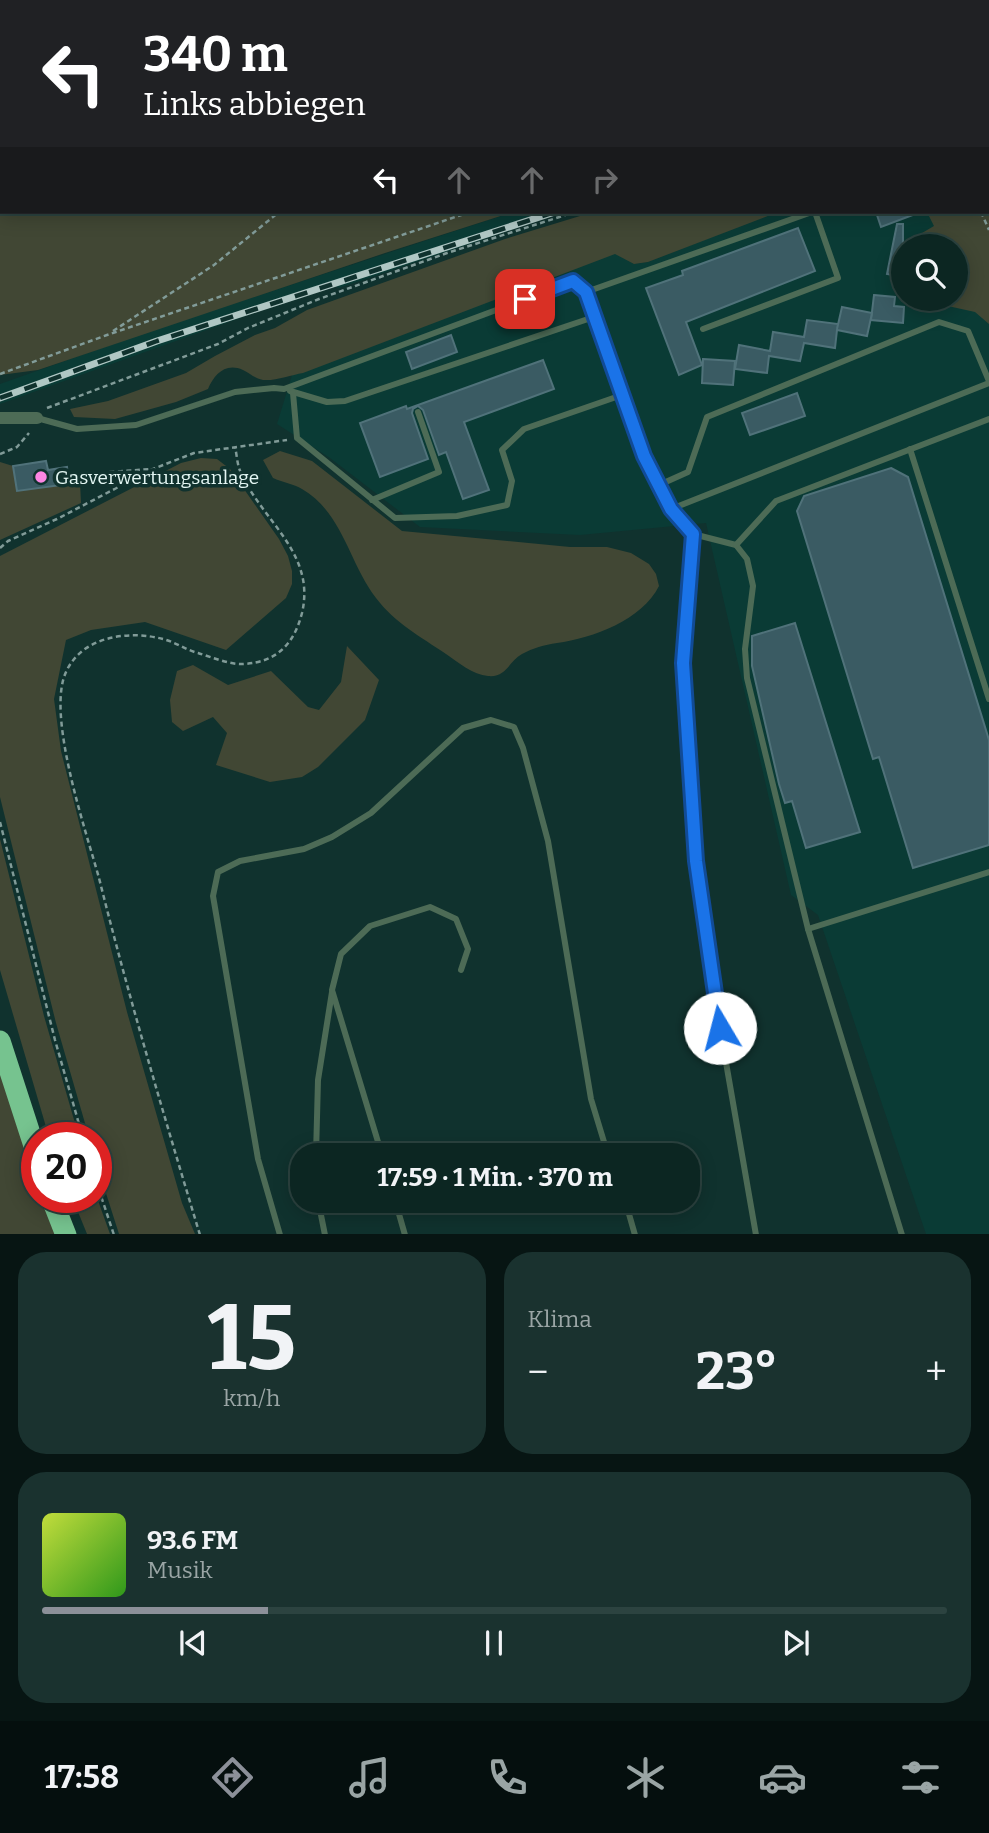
<!DOCTYPE html>
<html lang="de">
<meta charset="utf-8">
<style>
body{margin:0;font-family:Bitter,serif;background:#1a322f;color:#f1f3f6;height:100vh;display:flex;flex-direction:column;font-size:26px;white-space:nowrap}
*{box-sizing:border-box;margin:0}
p{font-size:23px;color:#9aa5a5}
.icon{flex:none;width:38px;height:38px;fill:none;stroke:currentColor;stroke-width:2;stroke-linecap:round;stroke-linejoin:round}
.map{position:relative;height:1234px;overflow:hidden}
.drawer{display:flex;flex-direction:column;gap:18px;padding:18px;background:#071513;flex:1}
.drawer>*{flex:none}
.guide{position:absolute;left:0px;top:0px;width:990px;height:214px;box-shadow:0 4px 18px #0003,0 0 0 2px #2c4340;background:#202124;color:#fff;overflow:hidden}
.tools{position:absolute;left:891px;top:234px;display:grid;gap:14px}
.tools a{display:grid;place-items:center;width:77px;height:77px;border-radius:50%;background:#0c2622;box-shadow:0 4px 18px #0003,0 0 0 2px #2c4340;font-size:35px}
.speed{position:absolute;left:21px;top:1122px;display:flex;gap:14px;font-size:35px;font-weight:700;text-align:center}
.speed>*{display:grid;place-content:center;width:91px;height:91px;border-radius:50%;background:#0c2622;box-shadow:0 4px 18px #0003,0 0 0 2px #2c4340;line-height:1}
.speed .limit{border:10px solid #d22;background:#fff;color:#111}
.pin{position:absolute;display:grid;place-items:center;width:60px;height:60px;color:#fff;margin:-30px;border-radius:14px;box-shadow:0 4px 10px #0006}
.me{position:absolute;width:77px;margin:-38px;rotate:352deg;stroke-linejoin:round;filter:drop-shadow(0 0 5px #0008)}
.turn{display:flex;align-items:center;gap:24px;height:147px;padding:0 28px;font-size:32px}
.turn .icon{width:91px;height:91px;stroke-width:2.5}
.turn b{display:block;font-size:49px;line-height:60px}
.lanes{display:flex;align-items:center;height:66px;padding:0 28px;background:#0003;justify-content:center;gap:35px;direction:ltr}
.lanes .off{opacity:.35}
.big{font-size:52px;font-weight:700;line-height:1.1}
.drawer .tile{flex:1;display:flex;flex-direction:column;justify-content:center;gap:10px;min-width:0;padding:0 24px;border-radius:28px;background:#1a322f}
.drawer .dial{align-items:center;gap:0}
.dial b{font-size:91px;line-height:1}
.song{display:flex;align-items:center;gap:21px}
.cover{width:84px;height:84px;border-radius:10px;background:linear-gradient(135deg,hsl(70 70% 55%),hsl(110 70% 35%))}
.played{height:7px;border-radius:4px;background:linear-gradient(90deg,#8c9099 25%,#2c4340 25%)}
.keys{display:flex;justify-content:space-around;direction:ltr}
.heat{display:flex;justify-content:space-between;align-items:center;font-size:38px;direction:ltr}
.drawer .tiles{flex:1;display:grid;gap:18px;grid-template-columns:1fr 1fr}
.tile:last-child{grid-column:span 2}
.trip{position:absolute;left:290px;top:1143px;width:410px;height:70px;border-radius:28px;background:#0c2622;box-shadow:0 4px 18px #0003,0 0 0 2px #2c4340;font-weight:700;line-height:70px;text-align:center}
.dock{display:flex;height:112px;justify-content:space-around;align-items:center;background:#050f0e;color:#9aa5a5}
.dock .icon{width:49px;height:49px}
.dock .active{color:#8c9099}
.dock b{font-size:32px;color:#f1f3f6}
.map>svg:first-child{display:block}
.built{fill:#0a3b35;fill-rule:evenodd}
.green{fill:#414734}
.building{fill:#3a5b63;stroke:#50727a;stroke-width:2}
.lines{fill:none;stroke-linecap:round;stroke-linejoin:round}
.path{stroke:#819b98;stroke-width:2.5;stroke-dasharray:5 3.5;stroke-linecap:butt}
.lane{stroke:#4d6b56;stroke-width:6}
.street{stroke:#4d6b56;stroke-width:12}
.highway{stroke:#76c38f;stroke-width:21}
.rail-casing{stroke:#b0c7c4;stroke-width:7}
.rail{stroke:#10322e;stroke-width:4.5;stroke-dasharray:13;stroke-linecap:butt}
.route-casing{stroke:#114b97;stroke-width:18}
.route{stroke:#1a73e8;stroke-width:12}
.poi-dot{fill:#fc86e3;stroke:#10322e;stroke-width:2.5}
.labels{text-anchor:middle;dominant-baseline:central;stroke-width:7;stroke-linejoin:round;paint-order:stroke}
.poi-label{font-size:19px;fill:#e3f6f3;stroke:#10322e;text-anchor:start}
</style>
<div class="map">
<svg width="989" height="1235" viewBox="0 0 989 1235">
<rect width="100%" height="100%" fill="#10322e"/>
<g class="built">
<polygon points="513,212 564,212 339,288 332,285 0,404 0,384 144,333"/>
<path d="M775,212H971L989,248V1234H926L818,915L791,895L706,523L580,535L420,527L330,458L277,424L292,375L615,253L634,264L648,262ZM903,247H956V299H903Z"/>
</g>
<g class="green">
<polygon points="0,0 989,0 989,60 989,2 2,2 2,212 513,212 385,253 38,370 0,375"/>
<polygon points="989,81 989,324 975,312 916,299 956,299 956,247 921,247 922,233 934,226 927,212 989,212"/>
<path d="M593,212H778L648,262L634,264L615,254L303,373C291,375 276,381 263,380C254,378 251,374 243,370C225,362 214,375 208,389L176,402L115,419L74,417L70,409L108,401L186,373L215,356L255,335L275,328L307,310L505,239Z"/>
<path d="M280,451L312,461L402,531L570,547H607L631,553L649,564L656,574L659,586C642,620 593,638 557,643C544,645 533,648 522,654C509,661 506,678 488,676C473,675 458,662 446,654C421,637 395,623 376,598C349,563 343,513 302,489C294,484 282,482 273,478L263,460Z"/>
<polygon points="201,458 217,459 230,469 279,539 288,556 292,571 292,584 286,598 226,650 145,622 91,630 66,640 54,699 61,751 127,1012 182,1203 195,1234 119,1234 96,1162 96,1138 89,1137 56,1023 0,797 0,556 181,463"/>
<polygon points="0,462 13,466 18,491 80,482 81,503 0,540"/>
<polygon points="347,646 379,680 365,720 318,767 302,777 270,782 216,765 227,733 213,717 183,731 172,722 170,700 177,671 193,665 228,685 271,671 308,707 319,710 341,682"/>
<polygon points="0,839 44,1016 79,1137 49,1137 0,970"/>
<polygon points="0,1067 37,1177 37,1197 44,1197 58,1234 0,1234"/>
<polygon points="96,1195 110,1234 87,1234 72,1197"/>
</g>
<g class="building">
<polygon points="876,212 918,212 918,213 881,227"/>
<polygon points="897,224 903,224 903,277 887,274"/>
<polygon points="798,228 815,271 686,322 702,365 679,375 646,288 683,275 682,271"/>
<polygon points="874,295 895,297 894,306 904,307 903,323 871,320"/>
<polygon points="842,307 872,313 867,336 837,330 835,348 804,343 800,361 769,356 767,373 735,369 739,345 770,351 773,332 804,337 807,320 838,324 837,329"/>
<polygon points="451,335 457,352 412,369 406,352"/>
<polygon points="703,359 735,361 733,385 702,383"/>
<polygon points="543,360 554,389 464,422 489,490 463,499 446,452 439,455 423,410 418,406 413,409 412,413 428,459 380,477 360,423 406,406 407,409"/>
<polygon points="797,393 805,416 750,435 742,413"/>
<polygon points="46,461 48,470 67,467 69,484 17,491 13,466"/>
<polygon points="891,468 908,477 989,740 989,845 913,868 879,757 873,759 797,511 804,496"/>
<polygon points="795,623 860,832 806,848 792,801 785,803 779,784 752,666 752,636"/>
</g>
<g class="lines">
<g class="path">
<polyline points="604,0 606,2"/>
<polyline points="876,2 881,0"/>
<polyline points="910,2 910,0"/>
<polyline points="981,212 989,230"/>
<polyline points="113,331 214,265 279,212"/>
<polyline points="0,374 107,335 470,212"/>
<polyline points="47,408 218,344 248,328 319,299 447,253 575,212"/>
<polyline points="0,454 17,447 29,433"/>
<polyline points="84,474 151,469"/>
<polyline points="0,548 8,541 57,519 153,469 194,453 287,440"/>
<polyline points="0,822 55,1040 83,1138"/>
<polyline points="96,1181 114,1235"/>
<path d="M200,1235C164,1116 129,998 99,878C86,831 46,715 66,672C82,636 129,630 163,639C175,642 186,650 198,653C211,657 230,665 244,664C277,662 294,644 302,613C316,553 263,522 241,473C237,465 237,455 235,447"/>
</g>
<g class="lane">
<polyline points="586,292 812,212"/>
<polyline points="703,329 838,278 815,212"/>
<polyline points="290,391 327,402 345,401 594,317"/>
<polyline points="293,393 297,438 395,518 457,516 507,505 512,481 502,450 524,429 622,395"/>
<polyline points="37,418 77,429 136,425 235,392 274,388 284,389 574,281 586,292 644,456 671,509 693,534 736,545 747,559 753,586 745,649 747,678 808,929 902,1235"/>
<polyline points="910,449 989,699"/>
<polyline points="659,485 688,472 707,417 939,322 968,331 989,381"/>
<polyline points="372,500 439,472 418,412"/>
<polyline points="671,509 989,383"/>
<polyline points="693,534 683,663 696,861 720,1028 756,1235"/>
<polyline points="736,545 776,501 989,419"/>
<polyline points="808,929 989,872"/>
<polyline points="316,1155 318,1080 332,992"/>
<polyline points="382,1155 332,990 341,954 370,926 430,907 456,919 468,949 461,970"/>
<polyline points="318,1200 325,1235"/>
<polyline points="395,1200 405,1235"/>
<polyline points="625,1200 635,1235"/>
<polyline points="280,1235 258,1159 213,896 218,872 240,861 304,849 332,837 371,813 463,728 491,720 514,727 523,748 548,841 591,1099 608,1155"/>
</g>
<polyline class="street" points="0,418 37,418"/>
<g class="highway">
<polyline points="0,1041 37,1155"/>
<polyline points="51,1197 66,1235"/>
</g>
<defs>
<polyline id="rail" points="0,398 157,341 555,212"/>
</defs>
<use href="#rail" class="rail-casing"/>
<use href="#rail" class="rail"/>
</g>
<g class="lines">
<defs>
<polyline id="route" points="525,299 573,281 586,292 644,456 671,509 693,534 683,663 696,861 720,1028"/>
</defs>
<use href="#route" class="route-casing"/>
<use href="#route" class="route"/>
</g>
<circle class="poi-dot" cx="41" cy="477" r="7"/>
<g class="labels">
<g class="poi-label">
<text x="55" y="477">Gasverwertungsanlage</text>
</g>
</g>
</svg>
<div class="tools">
<a><svg class="icon" aria-label="search" viewBox="0 0 24 24"><circle cx="10" cy="10" r="6"/><path d="M15 15l6 6"/></svg></a>
</div>
<div class="speed"><div class="limit">20</div></div>
<div class="pin" style="left:525px;top:299px;background:#d93025"><svg class="icon" aria-label="arrive" viewBox="0 0 24 24"><path d="M6 21V4h12l-3 4 3 4H6"/></svg></div>
<svg class="me" style="left:720px;top:1028px" viewBox="-20 -20 40 40"><circle r="19" fill="#fff"/><path d="M0-13L10 11 0 6-10 11z" fill="#1a73e8"/></svg>
<div class="trip">17:59 · 1 Min. · 370 m</div>
<div class="guide">
<div class="turn"><svg class="icon" aria-label="left" viewBox="0 0 24 24"><path d="M17 20v-9H6M10 6l-5 5 5 5"/></svg><div><b>340 m</b>Links abbiegen</div></div>
<div class="lanes"><svg class="icon" aria-label="left" viewBox="0 0 24 24"><path d="M17 20v-9H6M10 6l-5 5 5 5"/></svg><svg class="icon off" aria-label="ahead" viewBox="0 0 24 24"><path d="M12 20V5M6 11l6-6 6 6"/></svg><svg class="icon off" aria-label="ahead" viewBox="0 0 24 24"><path d="M12 20V5M6 11l6-6 6 6"/></svg><svg class="icon off" aria-label="right" viewBox="0 0 24 24"><path d="M7 20v-9h11M14 6l5 5-5 5"/></svg></div>
</div>
</div>
<section class="drawer">
<div class="tiles">
<div class="tile dial"><b>15</b><p>km/h</p></div>
<div class="tile"><p>Klima</p>
<div class="heat"><a>−</a><b class="big">23°</b><a>+</a></div>
</div>
<div class="tile">
<div class="song"><i class="cover"></i><div><b>93.6 FM</b><p>Musik</p></div></div>
<div class="played"></div>
<div class="keys"><svg class="icon" aria-label="previous" viewBox="0 0 24 24"><path d="M18 5L8 12l10 7zM5 5v14"/></svg><svg class="icon" aria-label="pause" viewBox="0 0 24 24"><path d="M8 5v14M16 5v14"/></svg><svg class="icon" aria-label="next" viewBox="0 0 24 24"><path d="M6 5l10 7-10 7zM19 5v14"/></svg></div>
</div>
</div>
</section>
<nav class="dock">
<b>17:58</b>
<svg class="icon active" aria-label="directions" viewBox="0 0 24 24"><path d="M12 3l9 9-9 9-9-9zM9 14v-3h6M13 9l2 2-2 2"/></svg>
<svg class="icon" aria-label="music" viewBox="0 0 24 24"><path d="M9 18V5l10-2v13"/><circle cx="6" cy="18" r="3"/><circle cx="16" cy="16" r="3"/></svg>
<svg class="icon" aria-label="phone" viewBox="0 0 24 24"><path d="M5 4h4l2 5-3 2q2 4 5 5l2-3 5 2v4C11 20 4 13 5 4z"/></svg>
<svg class="icon" aria-label="climate" viewBox="0 0 24 24"><path d="M12 3v18M4 7l16 10M4 17L20 7"/></svg>
<svg class="icon" aria-label="car" viewBox="0 0 24 24"><path d="M5 17H2v-5l4-1 3-4h7l3 4 3 1v5h-3M9 17h6M6 11h13"/><circle cx="7" cy="17" r="2"/><circle cx="17" cy="17" r="2"/></svg>
<svg class="icon" aria-label="filters" viewBox="0 0 24 24"><path d="M4 7h16M4 17h16"/><circle cx="9" cy="7" r="2"/><circle cx="15" cy="17" r="2"/></svg>
</nav>
